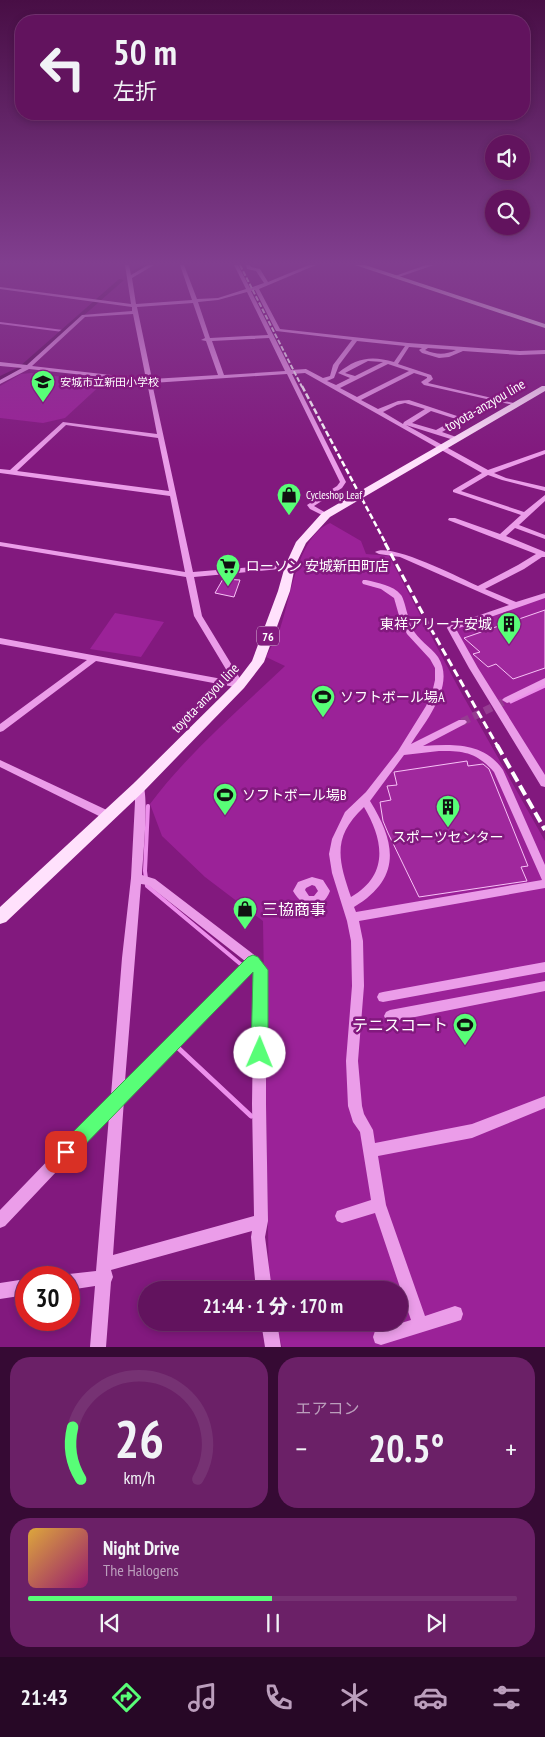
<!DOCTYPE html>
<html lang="ja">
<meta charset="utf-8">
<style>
body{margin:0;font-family:"PT Sans Narrow","Noto Sans JP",sans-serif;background:#6b2067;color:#f1f3f6;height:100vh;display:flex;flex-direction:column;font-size:19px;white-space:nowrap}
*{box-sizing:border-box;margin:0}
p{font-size:16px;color:#bb9ebc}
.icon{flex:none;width:28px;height:28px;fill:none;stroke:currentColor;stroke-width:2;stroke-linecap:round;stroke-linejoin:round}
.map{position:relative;height:1347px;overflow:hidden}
.drawer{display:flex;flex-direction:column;gap:10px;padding:10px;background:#360a34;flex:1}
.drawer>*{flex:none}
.banner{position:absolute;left:15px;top:15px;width:515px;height:105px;border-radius:20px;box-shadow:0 2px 8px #0003,0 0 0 1px #763273;background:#62135e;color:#f1f3f6;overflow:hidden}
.tools{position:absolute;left:485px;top:135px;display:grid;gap:10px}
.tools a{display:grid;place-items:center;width:45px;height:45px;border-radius:50%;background:#62135e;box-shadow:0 2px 8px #0003,0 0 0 1px #763273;font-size:25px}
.speed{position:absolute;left:15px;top:1266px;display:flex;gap:10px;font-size:25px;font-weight:700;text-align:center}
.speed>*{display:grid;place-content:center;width:65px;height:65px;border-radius:50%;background:#62135e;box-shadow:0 2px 8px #0003,0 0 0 1px #763273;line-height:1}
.speed .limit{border:8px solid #d22;background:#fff;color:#111}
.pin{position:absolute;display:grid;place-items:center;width:42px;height:42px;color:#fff;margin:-21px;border-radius:10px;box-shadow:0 2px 8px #0006}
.me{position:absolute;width:55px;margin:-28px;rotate:1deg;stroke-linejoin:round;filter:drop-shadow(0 0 4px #0008)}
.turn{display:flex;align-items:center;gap:18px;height:105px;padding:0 15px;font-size:22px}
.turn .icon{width:65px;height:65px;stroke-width:2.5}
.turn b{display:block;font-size:35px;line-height:42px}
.big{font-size:38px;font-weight:800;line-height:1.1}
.drawer .tile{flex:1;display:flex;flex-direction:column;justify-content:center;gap:8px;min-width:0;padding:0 18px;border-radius:20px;background:#6b2067}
.drawer .dial{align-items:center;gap:0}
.dial svg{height:130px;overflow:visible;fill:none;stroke:#763273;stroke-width:7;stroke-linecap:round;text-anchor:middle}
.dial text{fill:#f1f3f6;stroke:none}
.song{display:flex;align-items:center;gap:15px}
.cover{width:60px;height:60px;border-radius:8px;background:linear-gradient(135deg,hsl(40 70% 55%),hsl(320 70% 35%))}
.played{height:5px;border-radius:2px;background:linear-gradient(90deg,#58fe77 50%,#763273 50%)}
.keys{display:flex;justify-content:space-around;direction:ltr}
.heat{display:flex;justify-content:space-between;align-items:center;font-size:28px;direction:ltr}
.drawer .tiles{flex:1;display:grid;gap:10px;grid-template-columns:1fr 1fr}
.tile:last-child{grid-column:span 2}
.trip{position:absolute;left:138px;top:1281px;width:270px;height:50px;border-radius:25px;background:#62135e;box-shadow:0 2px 8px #0003,0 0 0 1px #763273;font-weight:800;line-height:50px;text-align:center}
.menu{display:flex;height:80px;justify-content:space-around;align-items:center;background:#270826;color:#bb9ebc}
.menu .icon{width:35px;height:35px}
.menu .selected{color:#58fe77}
.menu b{font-size:22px;color:#f1f3f6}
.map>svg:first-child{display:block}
.green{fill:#9b2298}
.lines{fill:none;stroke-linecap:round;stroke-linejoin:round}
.stream-far3{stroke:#ed8fec;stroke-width:2}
.stream-far2{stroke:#ed8fec;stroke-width:3}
.stream-far1{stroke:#ed8fec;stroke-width:4}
.stream{stroke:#ed8fec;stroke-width:5}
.canal{fill:#5f105c;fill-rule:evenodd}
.building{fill:#a0289d;stroke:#f8c2f7}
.minor-tunnel{stroke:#953c91;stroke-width:8;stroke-dasharray:8 4.5;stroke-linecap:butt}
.minor{fill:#eb9de9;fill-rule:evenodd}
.major{fill:#ffe1fc;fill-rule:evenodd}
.rail-far3{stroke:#fff;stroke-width:2;stroke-dasharray:5 2;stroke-linecap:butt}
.rail-far2{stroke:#fff;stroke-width:2.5;stroke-dasharray:6 2.5;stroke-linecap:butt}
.rail-far1{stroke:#fff;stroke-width:3;stroke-dasharray:8 4;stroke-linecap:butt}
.rail{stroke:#fff;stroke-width:4;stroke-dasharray:11 4.5;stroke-linecap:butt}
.route{fill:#58fe77;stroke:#39a54d}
.labels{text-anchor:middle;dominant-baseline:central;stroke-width:5;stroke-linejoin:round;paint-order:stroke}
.far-poi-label{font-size:11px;fill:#fff;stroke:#82197e;text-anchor:start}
.shield{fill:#82197e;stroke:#dabad8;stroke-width:1}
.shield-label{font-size:12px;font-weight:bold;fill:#fff}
.street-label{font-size:14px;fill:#fff;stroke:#82197e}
.poi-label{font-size:14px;fill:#fff;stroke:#82197e;text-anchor:start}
.near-poi-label{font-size:16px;fill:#fff;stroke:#82197e;text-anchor:start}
</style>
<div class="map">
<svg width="545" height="1347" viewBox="0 0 545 1347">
<rect width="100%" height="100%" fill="#82197e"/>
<g class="green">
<polygon points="31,373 104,382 65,418 43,423 0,418 0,386 21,374"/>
<path d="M330,523L361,541L366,554L389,556L457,685L545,841V1347H282L276,1323L399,1322V1290H269L263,921L205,877L162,836L150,804C188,753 239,710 285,666L266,657C271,647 276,638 280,629C291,598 297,537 330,523Z"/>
<polygon points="545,597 545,779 453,628"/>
<polygon points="115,613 164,622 141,657 90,649"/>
</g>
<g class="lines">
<polyline class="stream-far3" points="0,323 63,331"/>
<polyline class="stream-far2" points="511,702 545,686"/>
<polyline class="stream-far1" points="148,806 145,871 147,886 250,972 229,993"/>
<polyline class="stream" points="175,1045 251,1116"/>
<g class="canal">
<polygon points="143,265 149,265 136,273 131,272"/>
<polygon points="119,279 124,280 23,369 0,381 0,376 19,367"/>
</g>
</g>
<g class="building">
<polygon points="223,579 240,580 234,597 215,593"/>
<polygon points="545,610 545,668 513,679 496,664 488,667 473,654 480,652 464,638"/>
<polygon points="467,761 468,766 483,764 489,769 528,866 521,867 527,881 419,897 388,833 383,821 380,802 391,800 387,786 397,785 394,772"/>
</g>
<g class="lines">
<polyline class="minor-tunnel" points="462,722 507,700"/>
<g class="minor">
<path d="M125,265H129L131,275L148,265H154L132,278L136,304L192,300L180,265H184L197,299L218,298L246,289L234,265H238L250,288L264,283L256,271L247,269L246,265H250L251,267L260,269L268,282L309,265H316L259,289L280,329L408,343L520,351L545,350V354L520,355L463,351L449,357L439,358L422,353L419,350L422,348L409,347L398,364L431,375L433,379L428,383L518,404V406L424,385L421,382L427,378V377L414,373L361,400L378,409L398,401L409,400L463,418V420L442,432L459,438L460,439L457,441L406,425L488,470L545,450V454L494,473L506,478L545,487V491L502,480L488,475L461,491L524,512L545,495V501L519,525L545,535V539L515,528L506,536L545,552V557H542L524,569L485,589L516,602L545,593V598L456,629L478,668L545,775V787L541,786L469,668L447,628L448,626L509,605L400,557L379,554L375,552C390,542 460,578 478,586L518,565L536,554L448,520L449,518H455L500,534L521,515L453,492V490L482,473L305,373L292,374L346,482L342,488L314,506L328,514V516L326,517L310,509L307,505L337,486L340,482L287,374L152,383L193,572L290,564L294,566L290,568L194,577L202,616L244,685L243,687L240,688L96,661L3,731L0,732V724L87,660L0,644V638L233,681L194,616L186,577L0,546V542L185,572L170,496L0,473V469L10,470L63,422L157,434L147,382L29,369L0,384V380L22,368L0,366V362L27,365L82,315L132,311V307L0,289V287L131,304ZM255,290L276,331L352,340L333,365L330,376L323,378L306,369L291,370L251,291ZM247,292L268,335L210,338L198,302L218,300ZM193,303L205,338L201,340L206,341L218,375L152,379L137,307ZM133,314L146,379L32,366L85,317ZM269,338L285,371L224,375L212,341ZM357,341L405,346L394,362C371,355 356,358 338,373L350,378L336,385L327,381L334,378L339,365ZM428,348L456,350C445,355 437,355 425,350ZM368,361L383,362L355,376L345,373ZM388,364L409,371L357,397L340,388ZM405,403L425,409L404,422L403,424L383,412L397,405ZM431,411L456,419L436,430L412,423ZM66,425L158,438L169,491L17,471Z"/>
<polygon points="426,265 434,265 396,278 392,277"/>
<path d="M363,580H366C378,583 393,585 401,595C405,600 408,620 412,628C418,640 430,646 438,657C456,685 426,721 411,744L459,720H465L467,722L465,724L423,746C453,744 484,742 503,770L545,865V888L359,921L363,941L364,986L358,1061L362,1106L364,1114L373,1130L375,1143L472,1124L545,1096V1108L472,1138L378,1156L386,1205L425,1316L455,1306L461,1308L463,1314L461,1320L455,1322L381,1345L375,1343L373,1337L375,1331L411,1320L375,1213L342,1223L337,1221L335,1216L337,1211L371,1200L360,1132L353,1122L348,1106L346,1061L352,986L351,941L347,921L332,873L329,854L332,839L345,812L366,792L398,751L426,706L432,693L435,680V668L430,659L407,634L400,619L394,598L381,589L363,584L362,582ZM439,751C464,751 476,752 494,772L542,880L356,912L354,907C402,878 396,843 370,801L404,755ZM364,807C384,841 389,875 351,897C338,859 332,837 364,807Z"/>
<polygon points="545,678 545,685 510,702 507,703 502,700 504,698"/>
<polygon points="0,760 111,812 112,815 111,818 107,819 103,818 0,767"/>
<path d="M139,783L143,784C149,799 143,856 142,875L155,879L257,957L266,970V1104L268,1221L265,1237L272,1290H256L251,1237L252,1231L111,1270L113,1277L111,1282L106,1347H90L95,1286L69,1290V1278H63L69,1274L96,1271L109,1116L5,1226L0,1228V1210L111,1095L122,958L131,878L135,802L134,787L135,784ZM141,884L148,885L245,961L125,1081ZM252,969L254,971L252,1104L254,1216L113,1255L124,1100Z"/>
<path d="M312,877L323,880L330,891C322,912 303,909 293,891L298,882ZM312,885L315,886L318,891L314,896H309L305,890L306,888Z"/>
<polygon points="545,962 545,972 383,1002 379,1001 377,997 379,993 383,992"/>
<polygon points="545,981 545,991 390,1022 386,1020 384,1016 386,1012 390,1010"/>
<polygon points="26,1279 26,1295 0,1299 0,1283"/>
<polygon points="261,1322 277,1322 281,1347 265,1347"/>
</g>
<g class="major">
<polygon points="355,265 365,265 545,324 545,328"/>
<polygon points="542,386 545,386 545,391 330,517 306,543 295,566 290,591 264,662 244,688 144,791 6,922 0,924 0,907 134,783 236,682 252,661 278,591 285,566 296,542 322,513"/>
</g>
<polyline class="rail-far3" points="240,265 302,387"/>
<polyline class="rail-far2" points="302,386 386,544"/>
<polyline class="rail-far1" points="385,543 431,629 498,747"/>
<polyline class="rail" points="497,745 545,830"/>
</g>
<linearGradient id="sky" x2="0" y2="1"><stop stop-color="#480e45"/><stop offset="0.58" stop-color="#813e8f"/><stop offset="1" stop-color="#813e8f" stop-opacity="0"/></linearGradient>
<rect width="545" height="454" fill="url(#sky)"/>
<polygon class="route" points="253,955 258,957 268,970 268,1053 266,1059 260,1061 254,1059 251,1053 253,972 72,1158 66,1161 60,1158 57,1152 60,1145 248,957"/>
<defs>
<symbol id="school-pin" viewBox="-11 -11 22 30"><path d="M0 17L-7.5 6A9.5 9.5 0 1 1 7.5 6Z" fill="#58fe77" stroke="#82197e"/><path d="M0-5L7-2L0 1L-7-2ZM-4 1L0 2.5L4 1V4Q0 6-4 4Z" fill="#111"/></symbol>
<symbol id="shop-pin" viewBox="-11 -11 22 30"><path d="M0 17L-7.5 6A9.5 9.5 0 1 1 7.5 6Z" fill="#58fe77" stroke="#82197e"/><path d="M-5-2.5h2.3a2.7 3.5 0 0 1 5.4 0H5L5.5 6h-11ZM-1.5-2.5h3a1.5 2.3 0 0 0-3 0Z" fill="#111"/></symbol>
<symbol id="supermarket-pin" viewBox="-11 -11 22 30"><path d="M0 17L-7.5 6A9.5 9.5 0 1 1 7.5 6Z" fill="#58fe77" stroke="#82197e"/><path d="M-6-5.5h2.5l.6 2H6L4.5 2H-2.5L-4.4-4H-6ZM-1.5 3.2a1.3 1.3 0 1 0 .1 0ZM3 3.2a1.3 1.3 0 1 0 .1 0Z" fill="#111"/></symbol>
<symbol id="building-pin" viewBox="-11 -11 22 30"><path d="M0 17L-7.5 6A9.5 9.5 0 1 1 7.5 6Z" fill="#58fe77" stroke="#82197e"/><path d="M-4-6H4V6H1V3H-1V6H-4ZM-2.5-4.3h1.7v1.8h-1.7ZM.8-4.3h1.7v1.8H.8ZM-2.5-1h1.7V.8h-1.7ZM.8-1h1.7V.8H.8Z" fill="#111"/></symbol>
<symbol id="stadium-pin" viewBox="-11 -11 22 30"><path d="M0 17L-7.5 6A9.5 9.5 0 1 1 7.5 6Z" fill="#58fe77" stroke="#82197e"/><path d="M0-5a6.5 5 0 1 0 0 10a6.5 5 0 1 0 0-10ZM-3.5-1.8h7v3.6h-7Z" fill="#111"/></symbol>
</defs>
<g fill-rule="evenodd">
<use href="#school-pin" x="29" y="368" width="28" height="38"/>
<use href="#shop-pin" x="275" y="481" width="28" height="38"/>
<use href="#supermarket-pin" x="214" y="552" width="28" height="38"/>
<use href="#building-pin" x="495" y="610" width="28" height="38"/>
<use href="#stadium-pin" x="309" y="683" width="28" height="38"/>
<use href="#stadium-pin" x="211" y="781" width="28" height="38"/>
<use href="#building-pin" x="434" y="793" width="28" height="38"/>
<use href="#shop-pin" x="231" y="895" width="28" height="38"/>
<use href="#stadium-pin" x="451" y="1011" width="28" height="38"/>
</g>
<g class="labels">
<g class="far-poi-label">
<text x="60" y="382">安城市立新田小学校</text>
<text x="306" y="495">Cycleshop Leaf</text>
</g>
<rect class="shield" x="257" y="626.5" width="22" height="19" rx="4"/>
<g class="shield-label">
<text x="268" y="636">76</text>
</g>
<g class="street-label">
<text transform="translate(485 405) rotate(-30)">toyota-anzyou line</text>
<text transform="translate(205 698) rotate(-46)">toyota-anzyou line</text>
</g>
<g class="poi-label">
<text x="246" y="566">ローソン 安城新田町店</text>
<text x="492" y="624" text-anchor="end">東祥アリーナ安城</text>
<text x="340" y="697">ソフトボール場A</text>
<text x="242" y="795">ソフトボール場B</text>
<text x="448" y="837" text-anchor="middle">スポーツセンター</text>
</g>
<g class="near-poi-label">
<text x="262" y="909">三協商事</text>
<text x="448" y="1025" text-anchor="end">テニスコート</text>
</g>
</g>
</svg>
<div class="tools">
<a><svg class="icon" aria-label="sound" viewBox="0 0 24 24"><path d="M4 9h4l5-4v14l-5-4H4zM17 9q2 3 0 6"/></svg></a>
<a><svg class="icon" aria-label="search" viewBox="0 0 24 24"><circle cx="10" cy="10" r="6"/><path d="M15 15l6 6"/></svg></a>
</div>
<div class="speed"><div class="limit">30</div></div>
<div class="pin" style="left:66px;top:1152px;background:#d93025"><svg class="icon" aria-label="arrive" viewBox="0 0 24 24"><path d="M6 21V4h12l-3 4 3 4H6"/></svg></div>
<svg class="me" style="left:260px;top:1053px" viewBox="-20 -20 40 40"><circle r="19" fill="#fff"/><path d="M0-13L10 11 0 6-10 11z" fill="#58fe77"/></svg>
<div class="trip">21:44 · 1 分 · 170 m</div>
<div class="banner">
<div class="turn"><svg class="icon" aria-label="left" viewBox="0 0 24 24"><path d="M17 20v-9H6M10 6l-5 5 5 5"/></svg><div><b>50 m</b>左折</div></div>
</div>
</div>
<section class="drawer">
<div class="tiles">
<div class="tile dial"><svg viewBox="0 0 100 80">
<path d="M14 69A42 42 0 1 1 86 69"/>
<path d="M14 69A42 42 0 0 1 9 37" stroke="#58fe77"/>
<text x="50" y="56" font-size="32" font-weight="700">26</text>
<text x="50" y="72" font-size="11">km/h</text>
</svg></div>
<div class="tile"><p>エアコン</p>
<div class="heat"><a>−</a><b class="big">20.5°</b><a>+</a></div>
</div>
<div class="tile">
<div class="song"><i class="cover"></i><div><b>Night Drive</b><p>The Halogens</p></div></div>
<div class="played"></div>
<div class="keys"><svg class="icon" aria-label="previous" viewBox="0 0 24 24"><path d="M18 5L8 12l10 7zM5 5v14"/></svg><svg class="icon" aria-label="pause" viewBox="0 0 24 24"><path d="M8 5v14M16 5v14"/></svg><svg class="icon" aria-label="next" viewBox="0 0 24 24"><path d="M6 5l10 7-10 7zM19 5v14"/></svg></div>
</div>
</div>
</section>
<nav class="menu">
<b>21:43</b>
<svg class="icon selected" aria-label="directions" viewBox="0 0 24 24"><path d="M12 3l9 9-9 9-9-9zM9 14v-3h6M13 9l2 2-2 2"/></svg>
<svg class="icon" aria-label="music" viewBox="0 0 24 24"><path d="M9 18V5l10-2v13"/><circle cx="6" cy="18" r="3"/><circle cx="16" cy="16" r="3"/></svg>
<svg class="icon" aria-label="phone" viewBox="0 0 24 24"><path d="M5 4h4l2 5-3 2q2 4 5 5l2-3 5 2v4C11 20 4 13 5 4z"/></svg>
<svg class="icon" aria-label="climate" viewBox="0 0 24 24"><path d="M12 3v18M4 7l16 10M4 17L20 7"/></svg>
<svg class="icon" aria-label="car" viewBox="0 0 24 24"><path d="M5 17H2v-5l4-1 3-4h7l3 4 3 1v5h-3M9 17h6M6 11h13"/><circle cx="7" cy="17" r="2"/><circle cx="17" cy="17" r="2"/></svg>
<svg class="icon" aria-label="filters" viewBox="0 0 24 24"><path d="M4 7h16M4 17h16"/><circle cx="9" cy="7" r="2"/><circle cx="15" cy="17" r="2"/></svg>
</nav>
